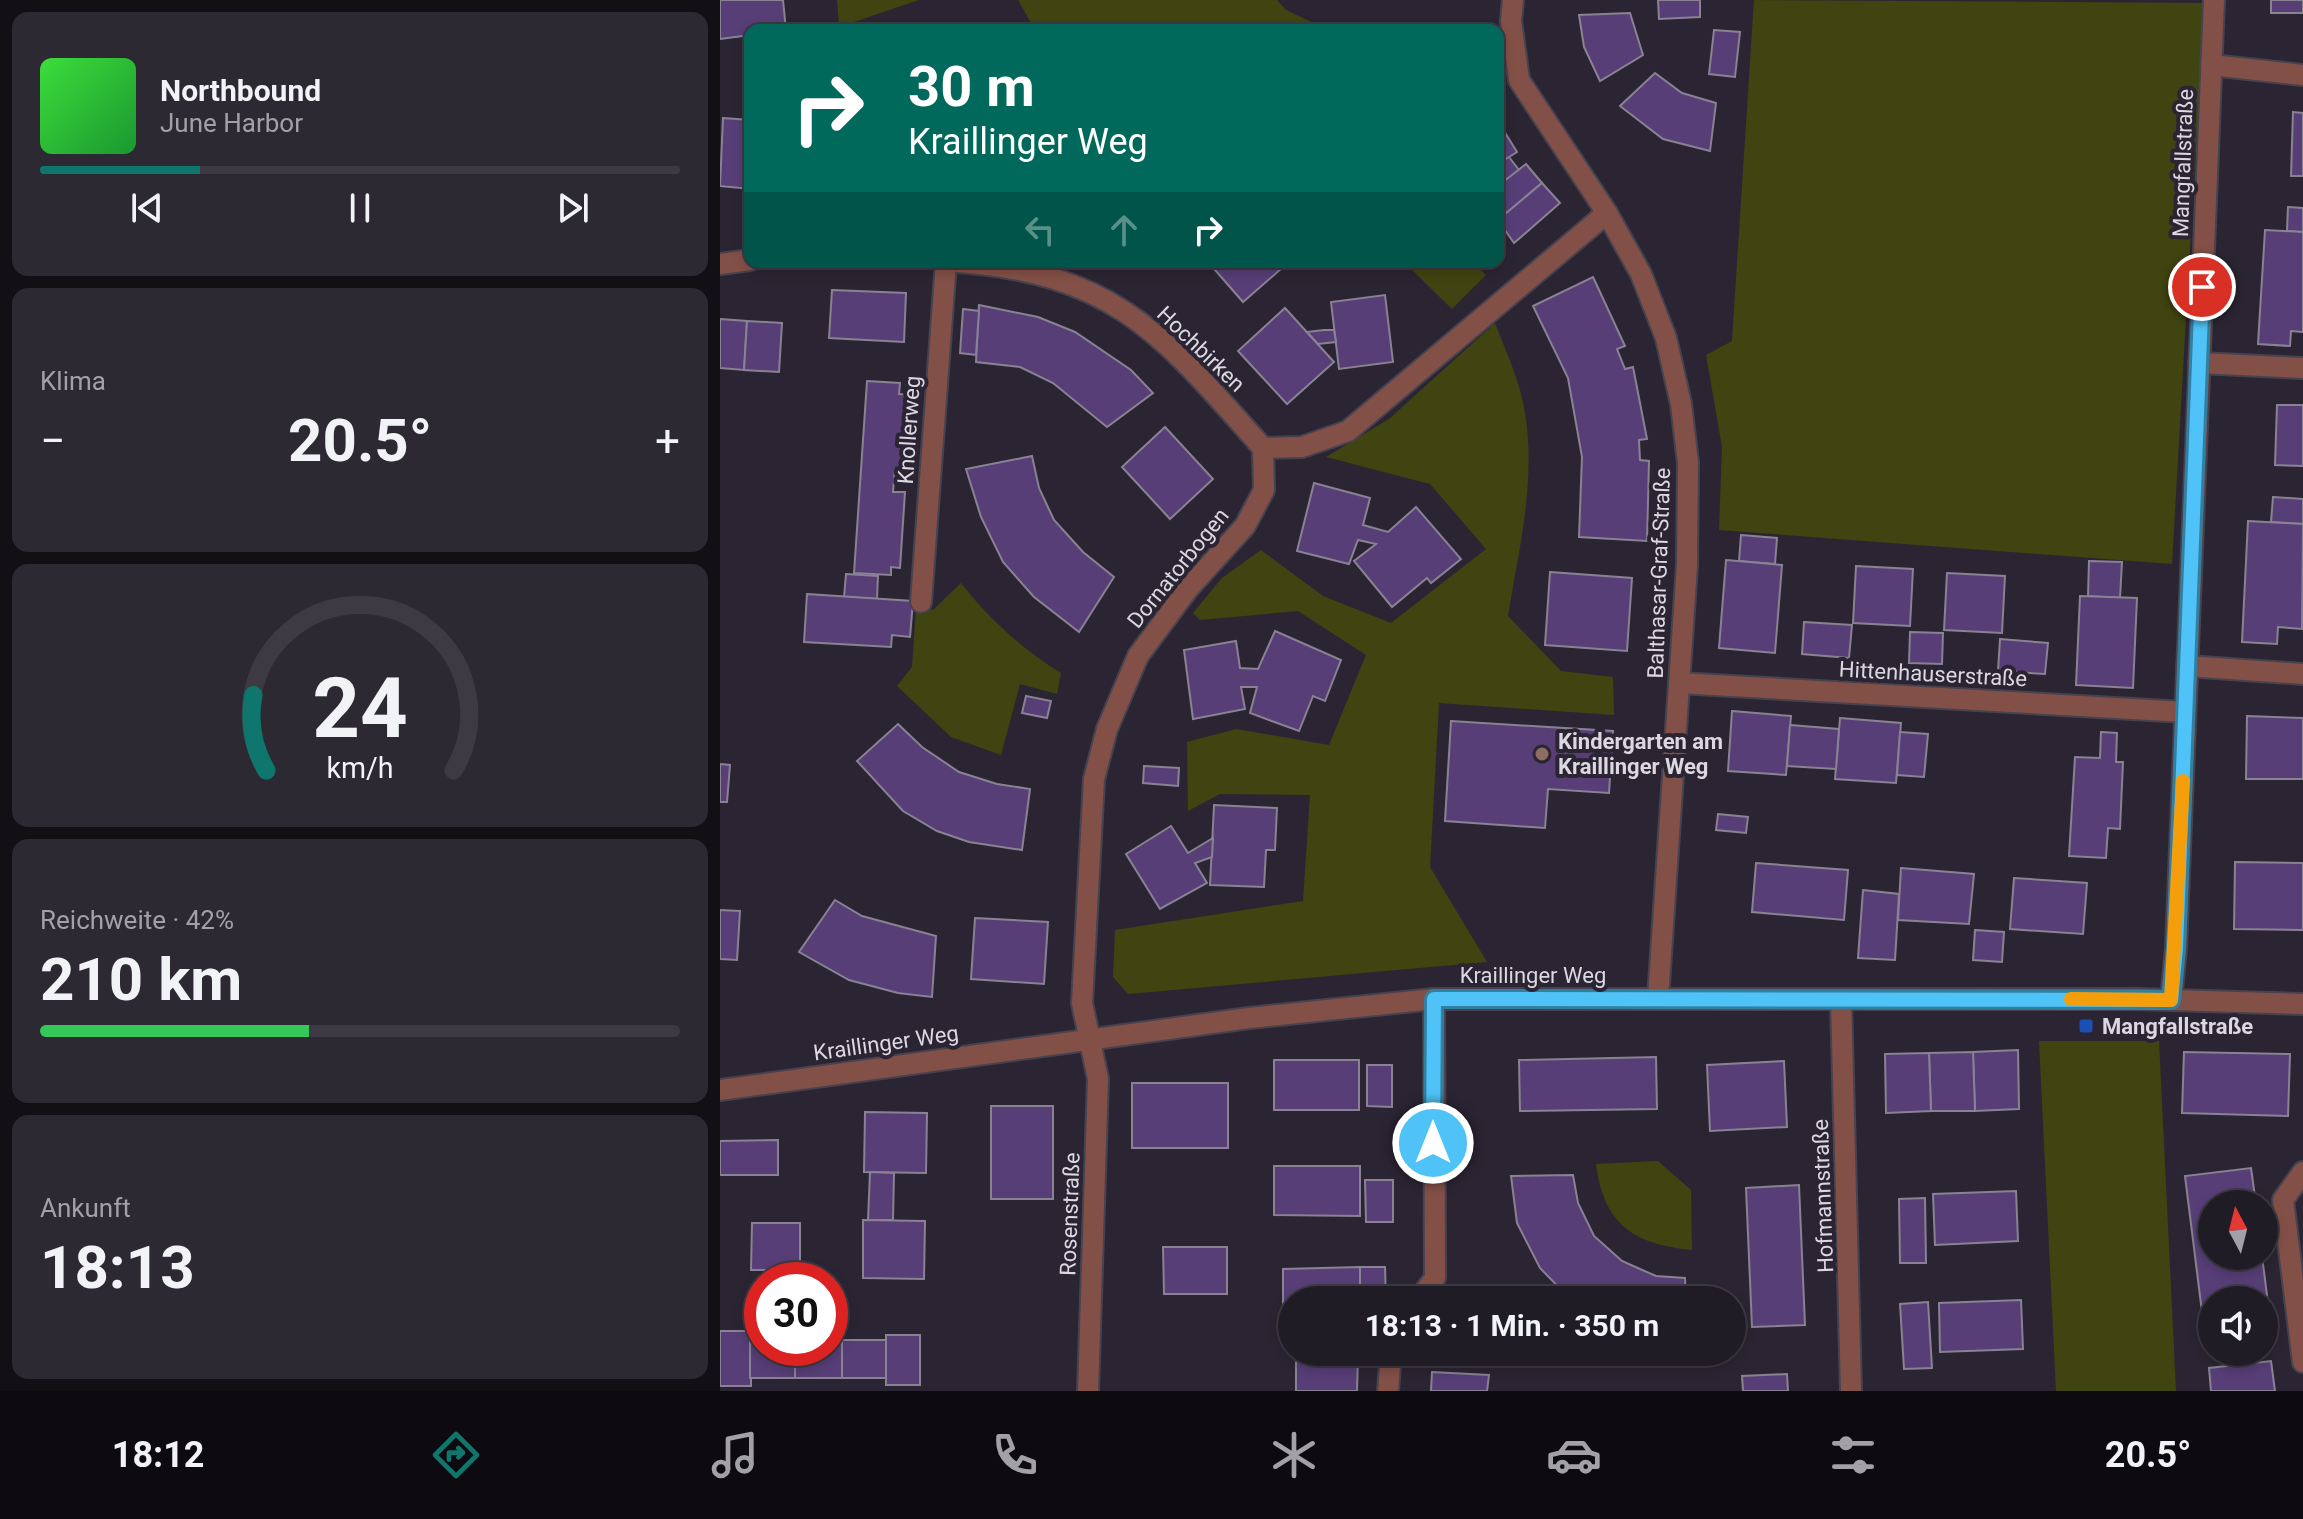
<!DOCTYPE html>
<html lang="de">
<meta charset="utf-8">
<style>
body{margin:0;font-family:Roboto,sans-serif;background:#2d2932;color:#f1f3f6;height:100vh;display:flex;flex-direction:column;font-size:30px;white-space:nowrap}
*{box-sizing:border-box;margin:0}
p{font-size:26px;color:#a2a1a7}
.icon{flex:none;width:44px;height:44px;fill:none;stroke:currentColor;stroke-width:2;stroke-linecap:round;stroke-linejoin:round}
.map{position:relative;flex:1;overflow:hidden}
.side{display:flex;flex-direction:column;gap:12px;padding:12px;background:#120f15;width:720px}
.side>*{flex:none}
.top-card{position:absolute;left:24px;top:24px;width:760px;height:244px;border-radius:16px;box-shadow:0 4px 12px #0003,0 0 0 2px #3d3a43;background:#00695c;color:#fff;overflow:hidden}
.needle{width:52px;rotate:353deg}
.fabs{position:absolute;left:1478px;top:1190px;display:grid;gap:16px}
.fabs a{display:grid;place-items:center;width:80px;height:80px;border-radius:50%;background:#201c26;box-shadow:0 4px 12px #0003,0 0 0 2px #3d3a43;font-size:40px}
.speed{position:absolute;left:24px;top:1262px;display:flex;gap:16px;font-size:40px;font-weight:700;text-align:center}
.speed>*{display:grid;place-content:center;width:104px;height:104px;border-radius:50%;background:#201c26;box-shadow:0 4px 12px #0003,0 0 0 2px #3d3a43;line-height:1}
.speed .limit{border:12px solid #d22;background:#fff;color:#111}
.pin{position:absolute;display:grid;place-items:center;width:68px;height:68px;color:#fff;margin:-34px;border:4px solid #fff;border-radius:50%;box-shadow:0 2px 8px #0007}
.me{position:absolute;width:88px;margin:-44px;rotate:0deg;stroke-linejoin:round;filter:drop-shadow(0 0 6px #0008)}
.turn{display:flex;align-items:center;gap:28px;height:168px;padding:0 32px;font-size:36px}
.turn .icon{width:104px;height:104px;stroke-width:2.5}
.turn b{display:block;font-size:56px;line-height:68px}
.lanes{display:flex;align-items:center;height:76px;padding:0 32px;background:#0003;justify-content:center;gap:40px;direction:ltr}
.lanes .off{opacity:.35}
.big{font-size:60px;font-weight:700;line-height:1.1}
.side .widget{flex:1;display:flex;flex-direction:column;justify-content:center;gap:12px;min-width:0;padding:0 28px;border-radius:16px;background:#2d2932}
.side .dial{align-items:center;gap:0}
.dial svg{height:208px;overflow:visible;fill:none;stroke:#3d3a43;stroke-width:7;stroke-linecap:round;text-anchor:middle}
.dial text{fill:#f1f3f6;stroke:none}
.song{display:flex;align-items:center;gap:24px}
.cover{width:96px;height:96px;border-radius:12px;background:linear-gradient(135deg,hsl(120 70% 55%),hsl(130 70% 35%))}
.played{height:8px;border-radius:4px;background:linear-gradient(90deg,#0f766e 25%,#3d3a43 25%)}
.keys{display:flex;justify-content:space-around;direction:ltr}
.heat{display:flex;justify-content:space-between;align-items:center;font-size:44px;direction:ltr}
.charge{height:12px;border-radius:6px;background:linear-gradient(90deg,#34c759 42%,#3d3a43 0)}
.trip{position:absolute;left:558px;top:1286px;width:468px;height:80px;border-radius:40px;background:#201c26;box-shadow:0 4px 12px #0003,0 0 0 2px #3d3a43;font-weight:700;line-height:80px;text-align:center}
.menu{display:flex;height:128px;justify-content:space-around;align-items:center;background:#0d0b0f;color:#a2a1a7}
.menu .icon{width:56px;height:56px}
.menu .on{color:#0f766e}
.menu b{font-size:36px;color:#f1f3f6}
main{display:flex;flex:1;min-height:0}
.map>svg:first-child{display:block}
.green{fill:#404410}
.building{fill:#573e77;stroke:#888292;stroke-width:2}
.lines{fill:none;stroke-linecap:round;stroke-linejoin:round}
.minor-casing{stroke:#47424f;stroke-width:24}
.minor{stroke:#835047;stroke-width:20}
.route-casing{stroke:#337fa1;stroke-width:20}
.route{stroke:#4fc3f7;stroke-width:14}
.slow{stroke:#f59e0b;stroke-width:14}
.education-dot{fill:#8d6e63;stroke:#2b2533;stroke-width:3}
.transit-dot{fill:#1a4fb4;stroke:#2b2533;stroke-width:3}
.labels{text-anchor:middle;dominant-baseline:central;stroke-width:8;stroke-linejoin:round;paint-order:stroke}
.street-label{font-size:22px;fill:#dbd8e1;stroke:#2b2533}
.poi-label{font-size:22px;font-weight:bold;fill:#dbd8e1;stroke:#2b2533;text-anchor:start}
</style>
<main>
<section class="side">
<div class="widget">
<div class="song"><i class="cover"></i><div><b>Northbound</b><p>June Harbor</p></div></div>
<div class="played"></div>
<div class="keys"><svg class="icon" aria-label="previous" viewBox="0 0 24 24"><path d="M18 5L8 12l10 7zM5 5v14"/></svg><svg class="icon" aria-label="pause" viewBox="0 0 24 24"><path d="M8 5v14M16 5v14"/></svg><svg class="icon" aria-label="next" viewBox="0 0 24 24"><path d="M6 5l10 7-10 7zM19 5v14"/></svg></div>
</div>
<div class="widget"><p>Klima</p>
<div class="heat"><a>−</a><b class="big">20.5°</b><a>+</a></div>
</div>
<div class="widget dial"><svg viewBox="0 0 100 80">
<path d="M14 69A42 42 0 1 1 86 69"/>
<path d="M14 69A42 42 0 0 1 9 40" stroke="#0f766e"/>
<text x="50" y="56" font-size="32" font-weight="700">24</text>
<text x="50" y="72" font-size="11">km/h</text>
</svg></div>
<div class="widget"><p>Reichweite · 42%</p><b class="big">210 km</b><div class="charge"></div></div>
<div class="widget"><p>Ankunft</p><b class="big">18:13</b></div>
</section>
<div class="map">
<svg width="1583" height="1391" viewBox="0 0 1583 1391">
<rect width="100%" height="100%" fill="#2b2533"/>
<g class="green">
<polygon points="117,0 199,0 119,27"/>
<polygon points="298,0 557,0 566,10 608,30 315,30"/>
<polygon points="1034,0 1484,3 1452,564 999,530 1002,447 986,355 1012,341"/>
<polygon points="684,262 753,262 766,275 732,309"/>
<path d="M775,323C783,344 793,366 799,387C821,461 800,543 788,616L841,671L893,677L894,715L719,703L710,867L767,962L408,994L393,977L395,930L583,901L590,795L500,794L468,811L467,742L516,729L609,745L646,655L578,611L480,620L473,613L502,578L541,550L603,596L671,623L766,549L710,484L606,457L669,419Z"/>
<path d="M241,583C269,619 302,649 341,673L337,694L300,684L281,755L231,737L177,686L192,667L196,609L213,610Z"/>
<polygon points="1319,1041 1439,1041 1456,1391 1336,1391"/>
<path d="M938,1161L971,1190L972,1250C913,1244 884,1225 876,1164Z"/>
</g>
<g class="building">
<polygon points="0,0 63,0 66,30 30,30 30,35 0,39"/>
<polygon points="938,0 980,0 980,17 939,19"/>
<rect x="1551" y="0" width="32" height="13"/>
<polygon points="910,13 923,55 880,81 864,47 859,15"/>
<polygon points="994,30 1020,32 1015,77 989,74"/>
<polygon points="935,73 962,93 996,103 990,151 943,139 900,106"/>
<polygon points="1573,112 1583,113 1583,176 1571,176"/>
<polygon points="3,118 30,120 30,189 0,186"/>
<polygon points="784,131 797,152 778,164 778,135"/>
<polygon points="789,157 799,170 778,186 778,164"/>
<polygon points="806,164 822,183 778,220 778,186"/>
<polygon points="822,183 840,203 794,243 778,220"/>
<polygon points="1568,207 1583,208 1583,232 1567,231"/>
<polygon points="1545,230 1583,232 1583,332 1571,331 1570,346 1538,344"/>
<polygon points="488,262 569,262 523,302"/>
<polygon points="873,277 905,346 897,349 905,369 913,367 927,439 919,440 920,460 929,461 927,541 859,537 862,457 848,378 813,306"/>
<polygon points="112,290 186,293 184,342 109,338"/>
<polygon points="665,295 673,362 619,369 611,302"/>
<polygon points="259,305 318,317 355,332 411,370 433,393 387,427 333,383 300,367 256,362"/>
<polygon points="565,308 614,362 567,404 518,351"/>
<polygon points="243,309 259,311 256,355 240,353"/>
<polygon points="0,319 27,321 24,370 0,368"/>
<polygon points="27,321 62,323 59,372 24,370"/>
<polygon points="604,330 614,330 616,342 598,344 587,332"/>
<polygon points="147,381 180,383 179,394 191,395 186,470 175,469 173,492 185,492 180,568 171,567 171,575 134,573"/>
<polygon points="1557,405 1583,405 1583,466 1555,465"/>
<polygon points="445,427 493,479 450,519 402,467"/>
<polygon points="312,456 319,488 334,520 363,552 394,577 359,632 314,597 283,562 261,517 246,469"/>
<polygon points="594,483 650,498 643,525 668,532 696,507 741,559 711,583 707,578 672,607 634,561 656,544 638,540 629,564 577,551"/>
<polygon points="1553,497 1583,499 1583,524 1551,522"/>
<polygon points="1528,521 1583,524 1582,629 1558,627 1557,644 1522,642"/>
<polygon points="1021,535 1057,538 1055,564 1019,561"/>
<polygon points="1006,560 1062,565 1055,653 999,648"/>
<polygon points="1369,561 1402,562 1400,598 1368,596"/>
<polygon points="1136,566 1193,569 1190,626 1133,623"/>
<polygon points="830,572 912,578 907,651 825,645"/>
<polygon points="1227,573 1285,576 1282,633 1224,630"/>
<polygon points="126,574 158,576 157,599 124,597"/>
<polygon points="87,594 193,601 190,637 172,635 171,647 84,642"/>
<polygon points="1360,596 1417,598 1413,688 1356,685"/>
<polygon points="1084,622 1132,625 1129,658 1082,654"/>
<polygon points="555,631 621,660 605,701 593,696 579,731 530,713 537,687 521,687 525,709 473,719 464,650 516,641 520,668 538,669"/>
<polygon points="1190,632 1223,633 1222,664 1189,663"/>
<polygon points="1280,639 1328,643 1325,674 1278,671"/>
<polygon points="306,696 331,701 327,718 302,713"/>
<polygon points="1012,711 1071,716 1066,775 1008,771"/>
<polygon points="1527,716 1583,718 1583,779 1526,779"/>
<polygon points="1120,718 1181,723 1176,783 1115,779"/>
<polygon points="731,721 893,731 889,793 828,789 825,828 725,821"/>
<polygon points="178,724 202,747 239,772 277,784 310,789 302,850 249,842 217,831 183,811 137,761"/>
<polygon points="1070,725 1119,729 1116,769 1067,766"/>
<polygon points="1180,732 1208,734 1204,777 1177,775"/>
<polygon points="1381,732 1397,733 1396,762 1403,762 1400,829 1388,828 1386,858 1349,856 1355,757 1380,758"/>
<polygon points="0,764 10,765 7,802 0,802"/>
<polygon points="424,766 459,768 458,786 423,783"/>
<polygon points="494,805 557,808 555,850 546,850 544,887 490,885"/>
<polygon points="998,814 1028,817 1026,833 996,830"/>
<polygon points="451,826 468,853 493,838 492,857 475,863 487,883 440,909 406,854"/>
<polygon points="1515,862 1583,863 1583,930 1514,929"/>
<polygon points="1036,863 1128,870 1124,920 1032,912"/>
<polygon points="1181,868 1254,874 1249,924 1178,920"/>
<polygon points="1294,878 1367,883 1363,934 1290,929"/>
<polygon points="1143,890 1179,894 1175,960 1138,958"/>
<polygon points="115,900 142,916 216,936 212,997 178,993 129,980 79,952"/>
<polygon points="0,910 20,911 17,960 0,959"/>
<polygon points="255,918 328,922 324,984 251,979"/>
<polygon points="1255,930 1284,932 1282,962 1253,960"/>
<polygon points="1298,1050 1299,1109 1255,1111 1253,1052"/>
<polygon points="1253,1052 1255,1111 1211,1111 1209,1053"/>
<polygon points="1464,1052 1570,1054 1568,1116 1462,1113"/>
<polygon points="1209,1053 1211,1111 1166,1113 1165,1054"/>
<polygon points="936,1057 937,1109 800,1111 799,1060"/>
<rect x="554" y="1060" width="85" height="50"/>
<polygon points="1064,1061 1067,1127 990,1131 987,1065"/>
<polygon points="647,1065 672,1065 672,1107 647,1106"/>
<rect x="412" y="1083" width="96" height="65"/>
<rect x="271" y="1106" width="62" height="93"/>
<polygon points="145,1112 207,1113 206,1173 144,1172"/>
<polygon points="58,1140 58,1175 0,1175 0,1141"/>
<polygon points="554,1166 640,1166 640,1216 554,1215"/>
<polygon points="1531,1168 1536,1204 1492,1204 1492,1256 1542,1256 1549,1311 1544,1312 1544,1300 1492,1300 1492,1318 1483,1320 1465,1176"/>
<polygon points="150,1172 174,1173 173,1220 148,1220"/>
<polygon points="853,1175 858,1203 874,1236 902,1261 920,1269 936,1276 965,1278 966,1300 851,1300 820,1268 797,1223 791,1176"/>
<polygon points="645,1180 673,1180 673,1222 646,1222"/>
<polygon points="1079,1185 1085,1325 1032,1327 1026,1188"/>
<polygon points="1296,1191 1298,1241 1215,1245 1213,1194"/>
<polygon points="1205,1198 1206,1263 1180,1263 1179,1199"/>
<polygon points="143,1220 205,1221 204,1279 143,1278"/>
<polygon points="32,1223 80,1223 80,1270 31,1270"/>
<polygon points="443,1247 507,1247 507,1294 444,1294"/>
<polygon points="640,1267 665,1267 666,1300 640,1300"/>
<polygon points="640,1267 640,1300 572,1300 572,1323 563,1323 563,1269"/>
<polygon points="1301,1300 1303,1349 1220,1352 1219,1303"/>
<polygon points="1208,1302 1212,1368 1184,1369 1180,1304"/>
<rect x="0" y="1331" width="31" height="55"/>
<rect x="166" y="1335" width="34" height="50"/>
<polygon points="30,1340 42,1340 42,1348 75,1348 75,1378 30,1378"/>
<polygon points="110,1340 122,1340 122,1378 75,1378 75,1348 110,1348"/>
<rect x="122" y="1340" width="44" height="38"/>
<polygon points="576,1356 638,1357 637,1391 576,1391"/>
<polygon points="1551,1361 1555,1391 1491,1391 1489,1368"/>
<polygon points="712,1372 769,1375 767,1391 711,1391"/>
<polygon points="1067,1374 1068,1391 1023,1391 1022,1376"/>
</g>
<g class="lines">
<defs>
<g id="minor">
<polyline points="793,0 791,21 799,80 887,213 921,274 946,338 961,404 968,463 967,565 938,999"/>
<polyline points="1491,65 1583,75"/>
<path d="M238,262C398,274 443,336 543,448"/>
<polyline points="0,264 30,260"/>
<polyline points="1479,363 1583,368"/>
<polyline points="201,602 226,262"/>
<polyline points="1467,666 1583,674"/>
<polyline points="959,683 1465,712"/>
<polyline points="1121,999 1131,1391"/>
<polyline points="1451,1000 1456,948 1494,0"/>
<polyline points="0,1090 529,1018 714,999 1418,999 1583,1004"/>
<polyline points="1583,1172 1563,1200 1583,1362"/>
<polyline points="698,1300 715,1278 714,999"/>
<polyline points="368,1391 378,1079 362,1003 374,779 387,729 418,656 467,590 525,526 544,490 543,448 582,447 628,431 887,213"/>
<polyline points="668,1391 671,1352"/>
</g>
</defs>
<use href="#minor" class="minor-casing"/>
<use href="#minor" class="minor"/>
</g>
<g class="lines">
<defs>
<polyline id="route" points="713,1143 714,999 1451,1000 1456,948 1482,287"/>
</defs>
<use href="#route" class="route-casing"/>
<use href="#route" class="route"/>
<polyline class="slow" points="1351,999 1451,1000 1463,781"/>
</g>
<circle class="education-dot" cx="822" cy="754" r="8"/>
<rect class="transit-dot" x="1358" y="1018" width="16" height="16" rx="4"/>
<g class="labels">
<g class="street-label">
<text transform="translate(1463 163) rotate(-88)">Mangfallstraße</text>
<text transform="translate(481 349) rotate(44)">Hochbirken</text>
<text transform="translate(189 430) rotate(-86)">Knollerweg</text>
<text transform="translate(458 568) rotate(-51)">Dornatorbogen</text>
<text transform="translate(939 573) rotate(-88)">Balthasar-Graf-Straße</text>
<text transform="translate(1213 674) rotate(3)">Hittenhauserstraße</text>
<text x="813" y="975">Kraillinger Weg</text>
<text transform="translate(166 1043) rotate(-8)">Kraillinger Weg</text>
<text transform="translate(1103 1196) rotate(-92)">Hofmannstraße</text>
<text transform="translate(350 1214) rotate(-88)">Rosenstraße</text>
</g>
<g class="poi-label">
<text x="838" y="741">Kindergarten am<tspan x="838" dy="25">Kraillinger Weg</tspan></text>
<text x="1382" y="1026">Mangfallstraße</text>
</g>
</g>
</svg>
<div class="fabs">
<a><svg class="needle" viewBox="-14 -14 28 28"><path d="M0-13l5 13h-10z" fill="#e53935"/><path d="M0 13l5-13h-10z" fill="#a2a1a7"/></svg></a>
<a><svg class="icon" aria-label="sound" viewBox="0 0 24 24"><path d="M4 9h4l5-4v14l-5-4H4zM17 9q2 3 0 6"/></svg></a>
</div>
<div class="speed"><div class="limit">30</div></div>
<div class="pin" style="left:1482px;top:287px;background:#d93025"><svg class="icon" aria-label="arrive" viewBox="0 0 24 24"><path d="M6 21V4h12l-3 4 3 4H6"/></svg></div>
<svg class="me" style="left:713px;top:1143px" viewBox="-20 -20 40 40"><circle r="17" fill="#4fc3f7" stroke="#fff" stroke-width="3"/><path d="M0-11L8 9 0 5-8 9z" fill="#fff"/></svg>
<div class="trip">18:13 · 1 Min. · 350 m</div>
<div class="top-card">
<div class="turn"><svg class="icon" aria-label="right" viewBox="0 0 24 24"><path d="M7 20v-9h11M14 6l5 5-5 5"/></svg><div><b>30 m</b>Kraillinger Weg</div></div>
<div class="lanes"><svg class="icon off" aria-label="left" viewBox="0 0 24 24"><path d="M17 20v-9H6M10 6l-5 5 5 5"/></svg><svg class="icon off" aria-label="ahead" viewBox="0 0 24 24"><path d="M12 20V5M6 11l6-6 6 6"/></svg><svg class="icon" aria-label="right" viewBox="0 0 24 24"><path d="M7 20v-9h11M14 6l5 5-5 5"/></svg></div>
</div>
</div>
</main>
<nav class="menu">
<b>18:12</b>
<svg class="icon on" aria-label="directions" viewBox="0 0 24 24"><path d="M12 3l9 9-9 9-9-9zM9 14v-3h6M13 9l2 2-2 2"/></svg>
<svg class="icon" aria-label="music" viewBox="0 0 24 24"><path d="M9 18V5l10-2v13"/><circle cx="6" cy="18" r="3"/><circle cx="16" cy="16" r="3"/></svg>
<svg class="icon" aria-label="phone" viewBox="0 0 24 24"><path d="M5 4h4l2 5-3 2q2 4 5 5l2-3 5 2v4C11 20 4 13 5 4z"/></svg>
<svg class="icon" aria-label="climate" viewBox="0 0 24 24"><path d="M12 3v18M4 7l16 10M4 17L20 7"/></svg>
<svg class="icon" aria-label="car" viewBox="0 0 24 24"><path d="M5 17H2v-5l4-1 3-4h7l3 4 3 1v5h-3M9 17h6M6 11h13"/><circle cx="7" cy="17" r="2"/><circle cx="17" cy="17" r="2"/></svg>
<svg class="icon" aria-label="filters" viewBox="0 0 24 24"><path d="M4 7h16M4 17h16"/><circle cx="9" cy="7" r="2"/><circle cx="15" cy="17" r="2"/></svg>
<b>20.5°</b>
</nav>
